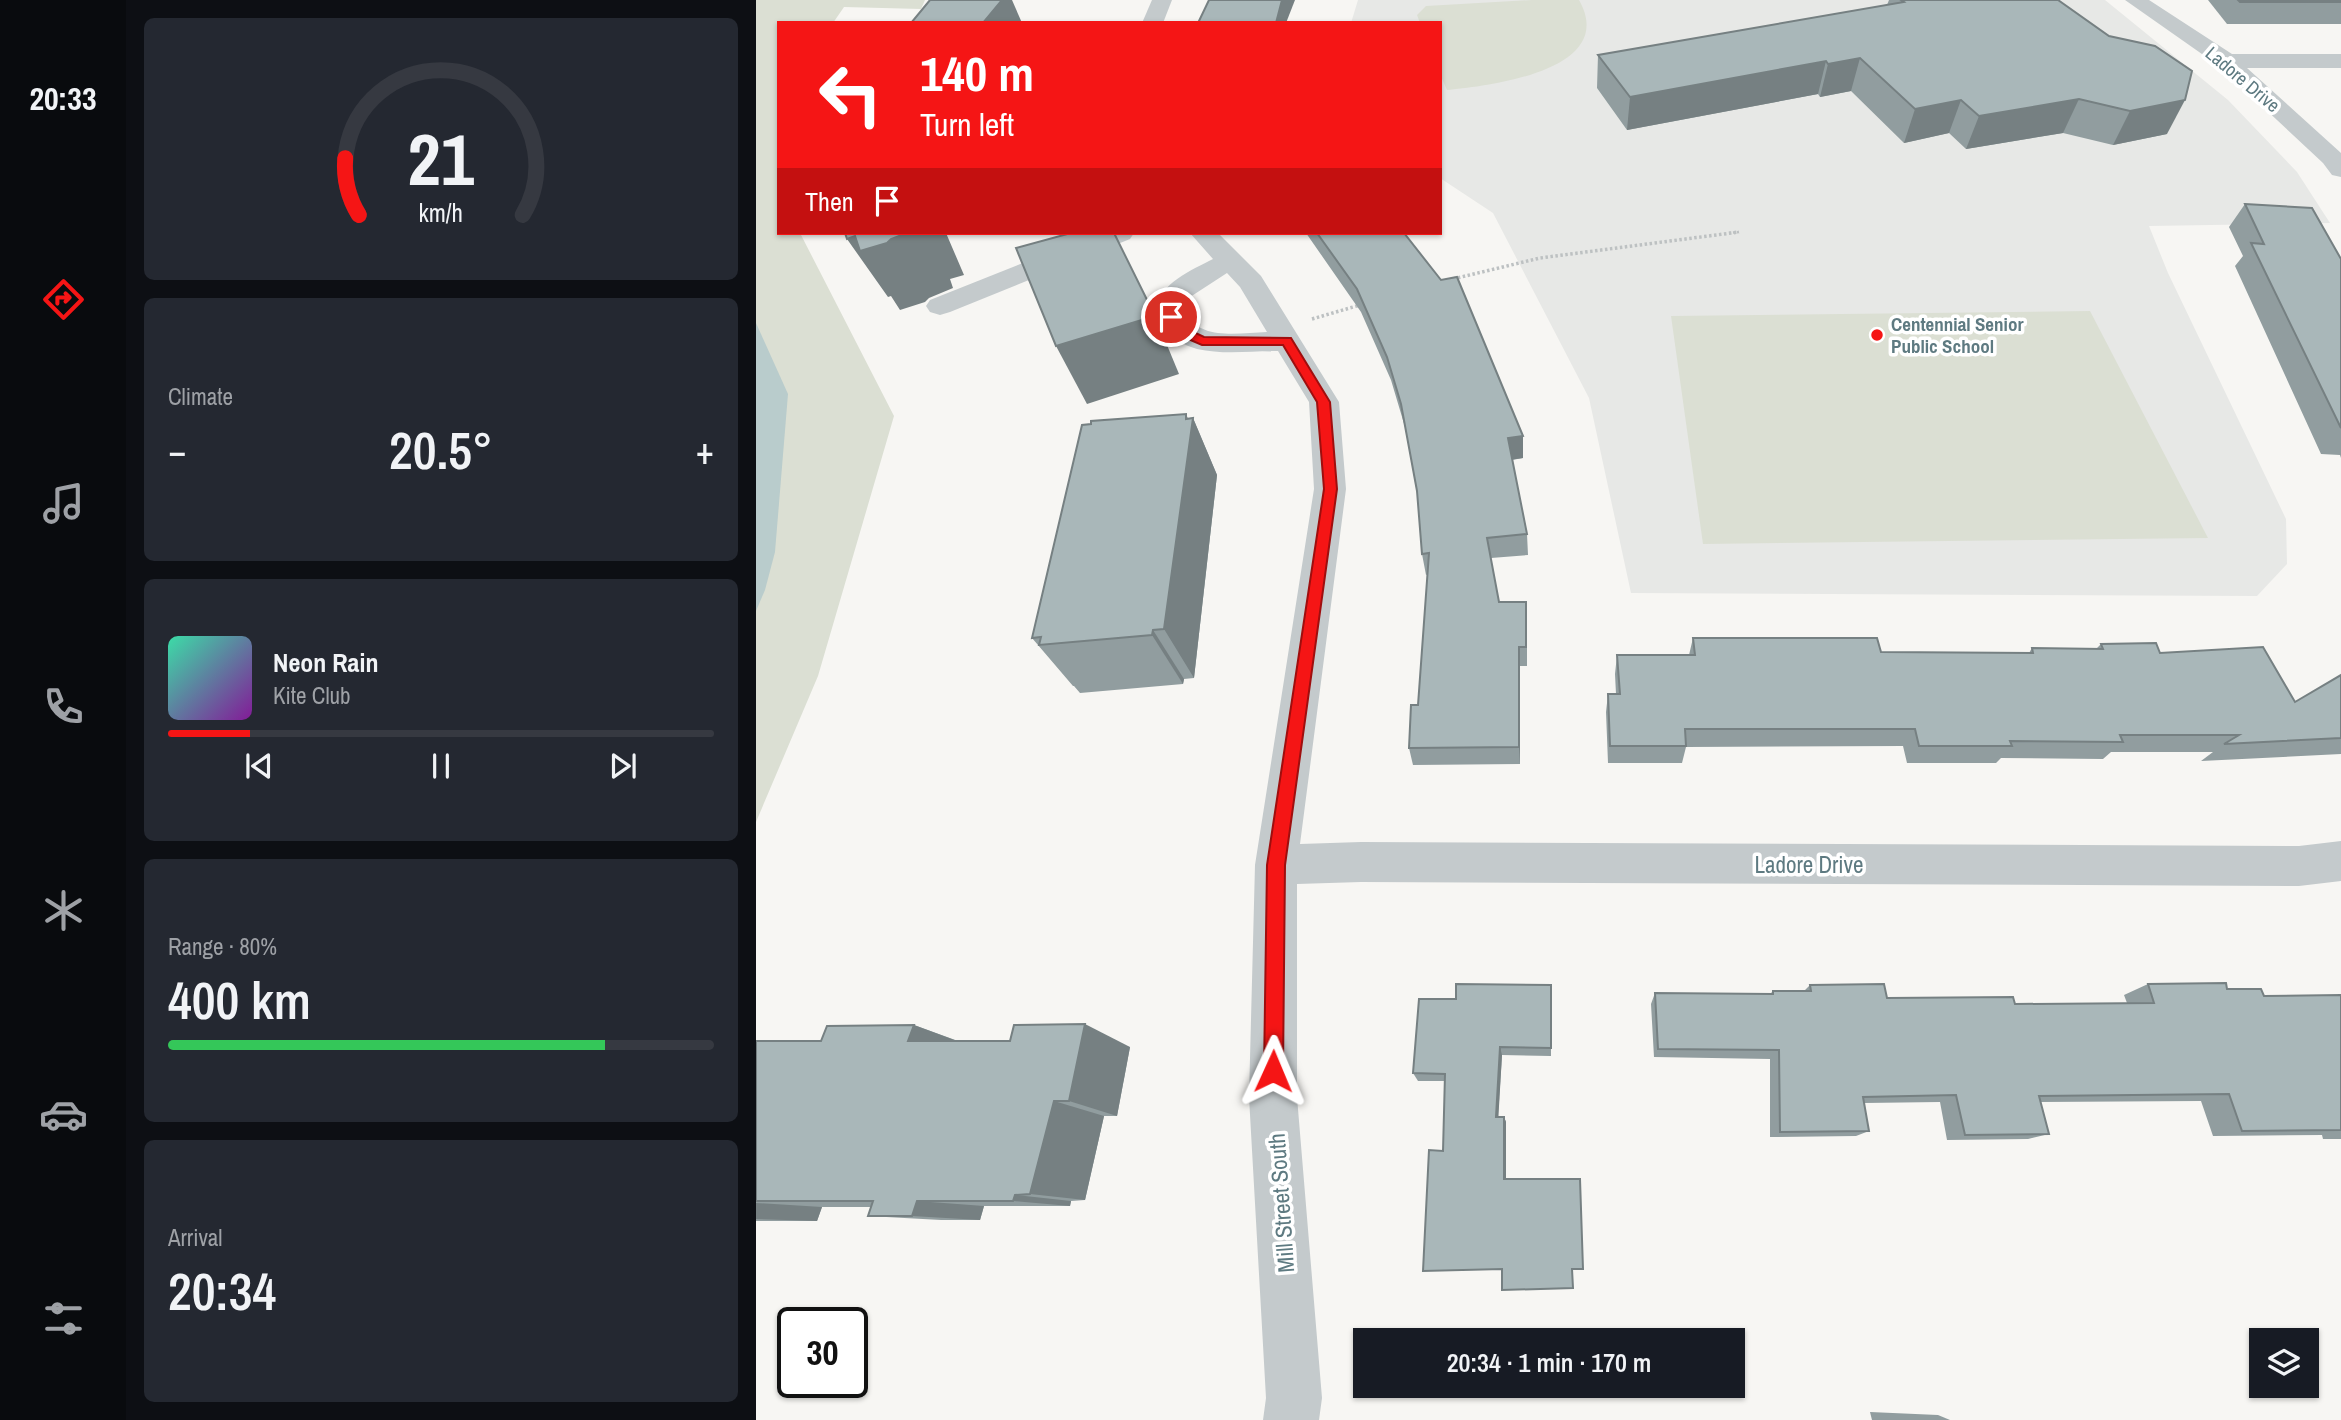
<!DOCTYPE html>
<meta charset="utf-8">
<style>
body{margin:0;font-family:"Archivo Narrow",sans-serif;background:#242831;color:#f1f3f6;height:100vh;display:flex;flex-direction:column;font-size:26px;white-space:nowrap}
*{box-sizing:border-box;margin:0}
p{font-size:23px;color:#9ea1a6}
.icon{flex:none;width:38px;height:38px;fill:none;stroke:currentColor;stroke-width:2;stroke-linecap:round;stroke-linejoin:round}
.map{position:relative;flex:1;overflow:hidden}
.details{display:flex;flex-direction:column;gap:18px;padding:18px;background:#0d0f14;width:630px}
.details>*{flex:none}
.banner{position:absolute;left:21px;top:21px;width:665px;height:214px;border-radius:0px;box-shadow:0 2px 5px #0004;background:#f51515;color:#fff;overflow:hidden}
.fabs{position:absolute;left:1493px;top:1328px;display:grid;gap:14px}
.fabs a{display:grid;place-items:center;width:70px;height:70px;border-radius:0px;background:#171b24;box-shadow:0 2px 5px #0004;font-size:35px}
.speed{position:absolute;left:21px;top:1307px;display:flex;gap:14px;font-size:35px;font-weight:700;text-align:center}
.speed>*{display:grid;place-content:center;width:91px;height:91px;border-radius:50%;background:#171b24;box-shadow:0 2px 5px #0004;line-height:1}
.speed .limit{border:4px solid #111;border-radius:10px;background:#fff;color:#111}
.pin{position:absolute;display:grid;place-items:center;width:60px;height:60px;color:#fff;margin:-30px;border:4px solid #fff;border-radius:50%;box-shadow:0 2px 7px #0007}
.me{position:absolute;width:77px;margin:-38px;rotate:1deg;stroke-linejoin:round;filter:drop-shadow(0 0 5px #0008)}
.turn{display:flex;align-items:center;gap:24px;height:147px;padding:0 28px;font-size:32px}
.turn .icon{width:91px;height:91px;stroke-width:2.5}
.turn b{display:block;font-size:49px;line-height:60px}
.then{display:flex;align-items:center;height:66px;padding:0 28px;background:#0003;gap:14px;font-size:26px}
.big{font-size:52px;font-weight:600;line-height:1.1}
.details .widget{flex:1;display:flex;flex-direction:column;justify-content:center;gap:10px;min-width:0;padding:0 24px;border-radius:10px;background:#242831}
.details .dial{align-items:center;gap:0}
.dial svg{height:182px;overflow:visible;fill:none;stroke:#363941;stroke-width:7;stroke-linecap:round;text-anchor:middle}
.dial text{fill:#f1f3f6;stroke:none}
.song{display:flex;align-items:center;gap:21px}
.cover{width:84px;height:84px;border-radius:10px;background:linear-gradient(135deg,hsl(160 70% 55%),hsl(290 70% 35%))}
.played{height:7px;border-radius:4px;background:linear-gradient(90deg,#f51515 15%,#363941 15%)}
.keys{display:flex;justify-content:space-around;direction:ltr}
.heat{display:flex;justify-content:space-between;align-items:center;font-size:38px;direction:ltr}
.charge{height:10px;border-radius:5px;background:linear-gradient(90deg,#34c759 80%,#363941 0)}
.trip{position:absolute;left:597px;top:1328px;width:392px;height:70px;border-radius:0px;background:#171b24;box-shadow:0 2px 5px #0004;font-weight:600;line-height:70px;text-align:center}
main{display:flex;flex:1;min-height:0}
.tabs{display:flex;flex-direction:column;width:126px;justify-content:space-around;align-items:center;background:#090b0e;color:#9ea1a6}
.tabs .icon{width:49px;height:49px}
.tabs .selected{color:#f51515}
.tabs b{font-size:32px;color:#f1f3f6}
.map>svg:first-child{display:block}
.built{fill:#e7e8e6}
.green{fill:#dbdfd3}
.water{fill:#b9cccc}
.lines{fill:none;stroke-linecap:round;stroke-linejoin:round}
.path-far1{stroke:#bdc1c2;stroke-width:2.5;stroke-dasharray:2 2;stroke-linecap:butt}
.path{stroke:#bdc1c2;stroke-width:3.5;stroke-dasharray:2.5 2.5;stroke-linecap:butt}
.minor{fill:#c4cacc;fill-rule:evenodd}
.wall{fill:#919d9f}
.shaded-wall{fill:#768082}
.building{fill:#a9b7b9;stroke:#768082;stroke-width:2}
.route{fill:#f51515;stroke:#9f0e0e;stroke-width:2}
.poi-dot{fill:#f51515;stroke:#fff;stroke-width:2.5}
.labels{text-anchor:middle;dominant-baseline:central;stroke-width:7;stroke-linejoin:round;paint-order:stroke}
.far-street-label{font-size:19px;fill:#5e7a81;stroke:#fff}
.far-poi-label{font-size:19px;font-weight:bold;fill:#5e7a81;stroke:#fff;text-anchor:start}
.street-label{font-size:23px;fill:#5e7a81;stroke:#fff}
</style>
<main>
<nav class="tabs">
<b>20:33</b>
<svg class="icon selected" aria-label="directions" viewBox="0 0 24 24"><path d="M12 3l9 9-9 9-9-9zM9 14v-3h6M13 9l2 2-2 2"/></svg>
<svg class="icon" aria-label="music" viewBox="0 0 24 24"><path d="M9 18V5l10-2v13"/><circle cx="6" cy="18" r="3"/><circle cx="16" cy="16" r="3"/></svg>
<svg class="icon" aria-label="phone" viewBox="0 0 24 24"><path d="M5 4h4l2 5-3 2q2 4 5 5l2-3 5 2v4C11 20 4 13 5 4z"/></svg>
<svg class="icon" aria-label="climate" viewBox="0 0 24 24"><path d="M12 3v18M4 7l16 10M4 17L20 7"/></svg>
<svg class="icon" aria-label="car" viewBox="0 0 24 24"><path d="M5 17H2v-5l4-1 3-4h7l3 4 3 1v5h-3M9 17h6M6 11h13"/><circle cx="7" cy="17" r="2"/><circle cx="17" cy="17" r="2"/></svg>
<svg class="icon" aria-label="filters" viewBox="0 0 24 24"><path d="M4 7h16M4 17h16"/><circle cx="9" cy="7" r="2"/><circle cx="15" cy="17" r="2"/></svg>
</nav>
<section class="details">
<div class="widget dial"><svg viewBox="0 0 100 80">
<path d="M14 69A42 42 0 1 1 86 69"/>
<path d="M14 69A42 42 0 0 1 8 44" stroke="#f51515"/>
<text x="50" y="56" font-size="32" font-weight="700">21</text>
<text x="50" y="72" font-size="11">km/h</text>
</svg></div>
<div class="widget"><p>Climate</p>
<div class="heat"><a>−</a><b class="big">20.5°</b><a>+</a></div>
</div>
<div class="widget">
<div class="song"><i class="cover"></i><div><b>Neon Rain</b><p>Kite Club</p></div></div>
<div class="played"></div>
<div class="keys"><svg class="icon" aria-label="previous" viewBox="0 0 24 24"><path d="M18 5L8 12l10 7zM5 5v14"/></svg><svg class="icon" aria-label="pause" viewBox="0 0 24 24"><path d="M8 5v14M16 5v14"/></svg><svg class="icon" aria-label="next" viewBox="0 0 24 24"><path d="M6 5l10 7-10 7zM19 5v14"/></svg></div>
</div>
<div class="widget"><p>Range · 80%</p><b class="big">400 km</b><div class="charge"></div></div>
<div class="widget"><p>Arrival</p><b class="big">20:34</b></div>
</section>
<div class="map">
<svg width="1585" height="1420" viewBox="0 0 1585 1420">
<rect width="100%" height="100%" fill="#f7f6f3"/>
<polygon class="built" points="602,0 1349,0 1472,100 1541,172 1574,223 1393,226 1412,273 1530,519 1531,564 1501,596 875,593 833,398 737,213 684,178 684,23 595,23"/>
<g class="green">
<polygon points="0,0 169,0 165,9 88,7 77,23 23,23 23,233 44,233 138,416 62,676 0,822"/>
<path d="M776,0H823C863,70 734,86 691,90L684,74V23H664L661,15L670,6Z"/>
<polygon points="1334,311 1452,538 947,544 915,316"/>
</g>
<polygon class="water" points="0,323 32,394 19,552 9,590 0,611"/>
<g class="lines">
<polyline class="path-far1" points="973,233 983,232"/>
<g class="path">
<polyline points="697,279 784,258 983,232"/>
<polyline points="556,319 604,305"/>
</g>
<g class="minor">
<polygon points="396,0 416,0 407,23 386,23"/>
<polygon points="1369,0 1393,0 1476,54 1585,54 1585,68 1491,68 1585,153 1585,177 1576,175 1567,163 1463,66"/>
<polygon points="342,233 378,233 374,239 194,312 184,315 174,312 170,306 174,300"/>
<path d="M434,233H462L505,276L583,402L590,489L544,844L605,842L1543,846L1585,841V881L1543,886L605,882L541,884V1097L566,1398L563,1420H507L510,1398L493,1097L499,865L558,489L553,402L522,351C496,351 467,355 441,349C427,345 415,338 407,325C386,291 432,272 457,259ZM471,273L484,287L511,332C483,333 445,341 429,313L431,299Z"/>
</g>
</g>
<g class="wall">
<polygon points="1133,0 1302,0 1411,134 1357,145 1307,133 1210,149 1193,133 1148,143 1095,91 1064,97 1062,94 871,130 841,88 842,55 1131,5"/>
<polygon points="1452,0 1585,0 1585,24 1471,24"/>
<polygon points="1489,204 1585,259 1585,458 1584,455 1565,454 1479,266 1487,256 1473,227"/>
<polygon points="550,233 648,233 767,458 756,460 771,534 772,555 735,558 743,602 771,622 771,666 764,666 764,764 657,765 653,748 662,705 672,574 670,575 666,554 661,493 649,427 635,380 605,312"/>
<polygon points="437,418 461,475 438,678 428,679 427,684 324,693 318,686 317,686 276,638 432,419"/>
<polygon points="937,638 1125,652 1273,653 1276,648 1340,649 1345,644 1404,653 1539,702 1585,675 1585,754 1445,761 1457,752 1355,752 1347,759 1245,758 1240,763 1151,763 1147,746 930,747 926,763 852,763 850,712 852,694 860,694 859,674 861,655 933,655"/>
<polygon points="1392,984 1471,989 1508,996 1585,995 1585,1139 1567,1139 1566,1135 1457,1136 1445,1101 1284,1102 1293,1134 1272,1139 1191,1140 1184,1102 1108,1103 1113,1131 1100,1136 1014,1137 1014,1059 898,1057 895,1004 899,993 1014,994 1017,991 1048,991 1054,985 1131,998 1259,1004 1371,1003 1368,995"/>
<polygon points="795,985 795,1056 746,1055 742,1117 748,1117 750,1122 750,1179 746,1269 687,1151 689,1081 662,1081 657,1073 700,999"/>
<polygon points="158,1025 202,1041 374,1047 361,1116 348,1116 329,1200 315,1201 314,1206 228,1206 224,1220 185,1220 112,1216 115,1207 66,1207 61,1221 0,1221 0,1041 65,1041"/>
<polygon points="1114,1412 1182,1415 1194,1420 1116,1420"/>
</g>
<g class="shaded-wall">
<polygon points="246,0 256,0 266,23 227,23"/>
<polygon points="526,0 539,0 530,23 520,23"/>
<polygon points="1104,58 1095,91 1064,97 1072,64"/>
<polygon points="1070,61 1062,94 871,130 874,97"/>
<polygon points="1323,99 1307,133 1210,149 1223,116"/>
<polygon points="1205,100 1193,133 1148,143 1159,109"/>
<polygon points="1429,100 1411,134 1357,145 1374,111"/>
<polygon points="151,233 190,233 208,275 194,279 197,288 173,298 169,302 144,310 135,296 132,297 91,239 99,236 135,239"/>
<polygon points="399,316 423,374 331,404 300,346"/>
<polygon points="430,414 436,428 437,418 461,475 438,678 408,629"/>
<polygon points="767,436 767,458 753,460 752,438"/>
<polygon points="397,630 428,679 427,684 396,635"/>
<polygon points="763,647 764,666 764,764 763,747"/>
<polygon points="329,1024 374,1047 361,1116 313,1101"/>
<polygon points="158,1025 220,1048 152,1041"/>
<polygon points="744,1047 746,1055 742,1123 740,1117"/>
<polygon points="298,1101 348,1116 329,1200 274,1194"/>
<polygon points="748,1117 750,1122 750,1182 748,1179"/>
<polygon points="259,1195 315,1201 314,1206 257,1201"/>
<polygon points="161,1201 228,1206 224,1220 156,1216"/>
<polygon points="0,1203 66,1207 61,1221 0,1219"/>
</g>
<g class="building">
<polygon points="174,0 246,0 227,23 155,23"/>
<polygon points="453,0 526,0 520,23 442,23"/>
<polygon points="1145,0 1302,0 1353,36 1399,46 1436,71 1429,100 1374,111 1323,99 1223,116 1205,100 1159,109 1104,58 1072,64 1070,61 874,97 842,55 1148,2"/>
<polygon points="1482,0 1585,0 1585,2 1484,2"/>
<polygon points="1489,204 1556,208 1585,259 1585,428 1495,243 1508,244"/>
<polygon points="89,233 151,233 135,239 131,243 104,251 99,236 91,239"/>
<polygon points="315,233 358,233 399,316 300,346 260,248"/>
<polygon points="561,233 648,233 685,280 701,277 767,436 752,438 771,534 731,538 743,602 770,602 770,647 763,647 763,747 653,748 655,705 662,705 673,553 666,554 661,491 645,404 631,357 601,289"/>
<polygon points="430,414 430,419 437,418 408,629 397,630 396,635 283,645 285,637 276,638 326,425 335,424 335,421"/>
<polygon points="937,638 1121,638 1125,652 1277,653 1276,648 1347,649 1345,644 1400,643 1404,653 1507,647 1539,702 1585,675 1585,738 1468,744 1483,735 1364,735 1367,742 1254,741 1256,746 1163,746 1159,729 929,729 930,746 854,746 852,694 864,694 861,655 939,655"/>
<polygon points="1470,983 1471,989 1505,989 1508,996 1585,995 1585,1130 1486,1131 1473,1094 1283,1096 1293,1134 1209,1135 1200,1095 1107,1097 1113,1131 1024,1132 1023,1050 902,1049 899,993 1017,994 1017,991 1055,991 1054,985 1128,984 1131,998 1257,997 1259,1004 1398,1003 1392,984"/>
<polygon points="700,984 795,985 795,1048 744,1047 740,1117 748,1117 748,1179 824,1179 827,1269 816,1269 817,1288 746,1290 746,1269 667,1271 673,1150 687,1151 689,1074 657,1073 663,999 700,999"/>
<polygon points="329,1024 313,1101 298,1101 274,1194 259,1195 257,1201 161,1201 156,1216 112,1216 117,1201 0,1201 0,1041 65,1041 71,1026 158,1025 152,1041 254,1041 258,1025"/>
</g>
<polygon class="route" points="415,314 433,330 448,337 535,338 574,402 581,489 529,865 527,1071 524,1078 517,1081 510,1078 508,1071 511,865 568,489 561,402 527,345 446,345 425,336 411,320 411,315"/>
<circle class="poi-dot" cx="1121" cy="335" r="7"/>
<g class="labels">
<g class="far-street-label">
<text transform="translate(1487 79) rotate(40)">Ladore Drive</text>
</g>
<g class="far-poi-label">
<text x="1135" y="324">Centennial Senior<tspan x="1135" dy="22">Public School</tspan></text>
</g>
<g class="street-label">
<text x="1053" y="864">Ladore Drive</text>
<text transform="translate(525 1203) rotate(-94)">Mill Street South</text>
</g>
</g>
</svg>
<div class="fabs">
<a><svg class="icon" aria-label="layers" viewBox="0 0 24 24"><path d="M12 4l9 5-9 5-9-5zM3 14l9 5 9-5"/></svg></a>
</div>
<div class="speed"><div class="limit">30</div></div>
<div class="pin" style="left:415px;top:317px;background:#d93025"><svg class="icon" aria-label="arrive" viewBox="0 0 24 24"><path d="M6 21V4h12l-3 4 3 4H6"/></svg></div>
<svg class="me" style="left:517px;top:1071px" viewBox="-20 -20 40 40"><path d="M0-17L14 15 0 8-14 15z" fill="#f51515" stroke="#fff" stroke-width="4"/></svg>
<div class="trip">20:34 · 1 min · 170 m</div>
<div class="banner">
<div class="turn"><svg class="icon" aria-label="left" viewBox="0 0 24 24"><path d="M17 20v-9H6M10 6l-5 5 5 5"/></svg><div><b>140 m</b>Turn left</div></div>
<div class="then">Then<svg class="icon" aria-label="arrive" viewBox="0 0 24 24"><path d="M6 21V4h12l-3 4 3 4H6"/></svg></div>
</div>
</div>
</main>
